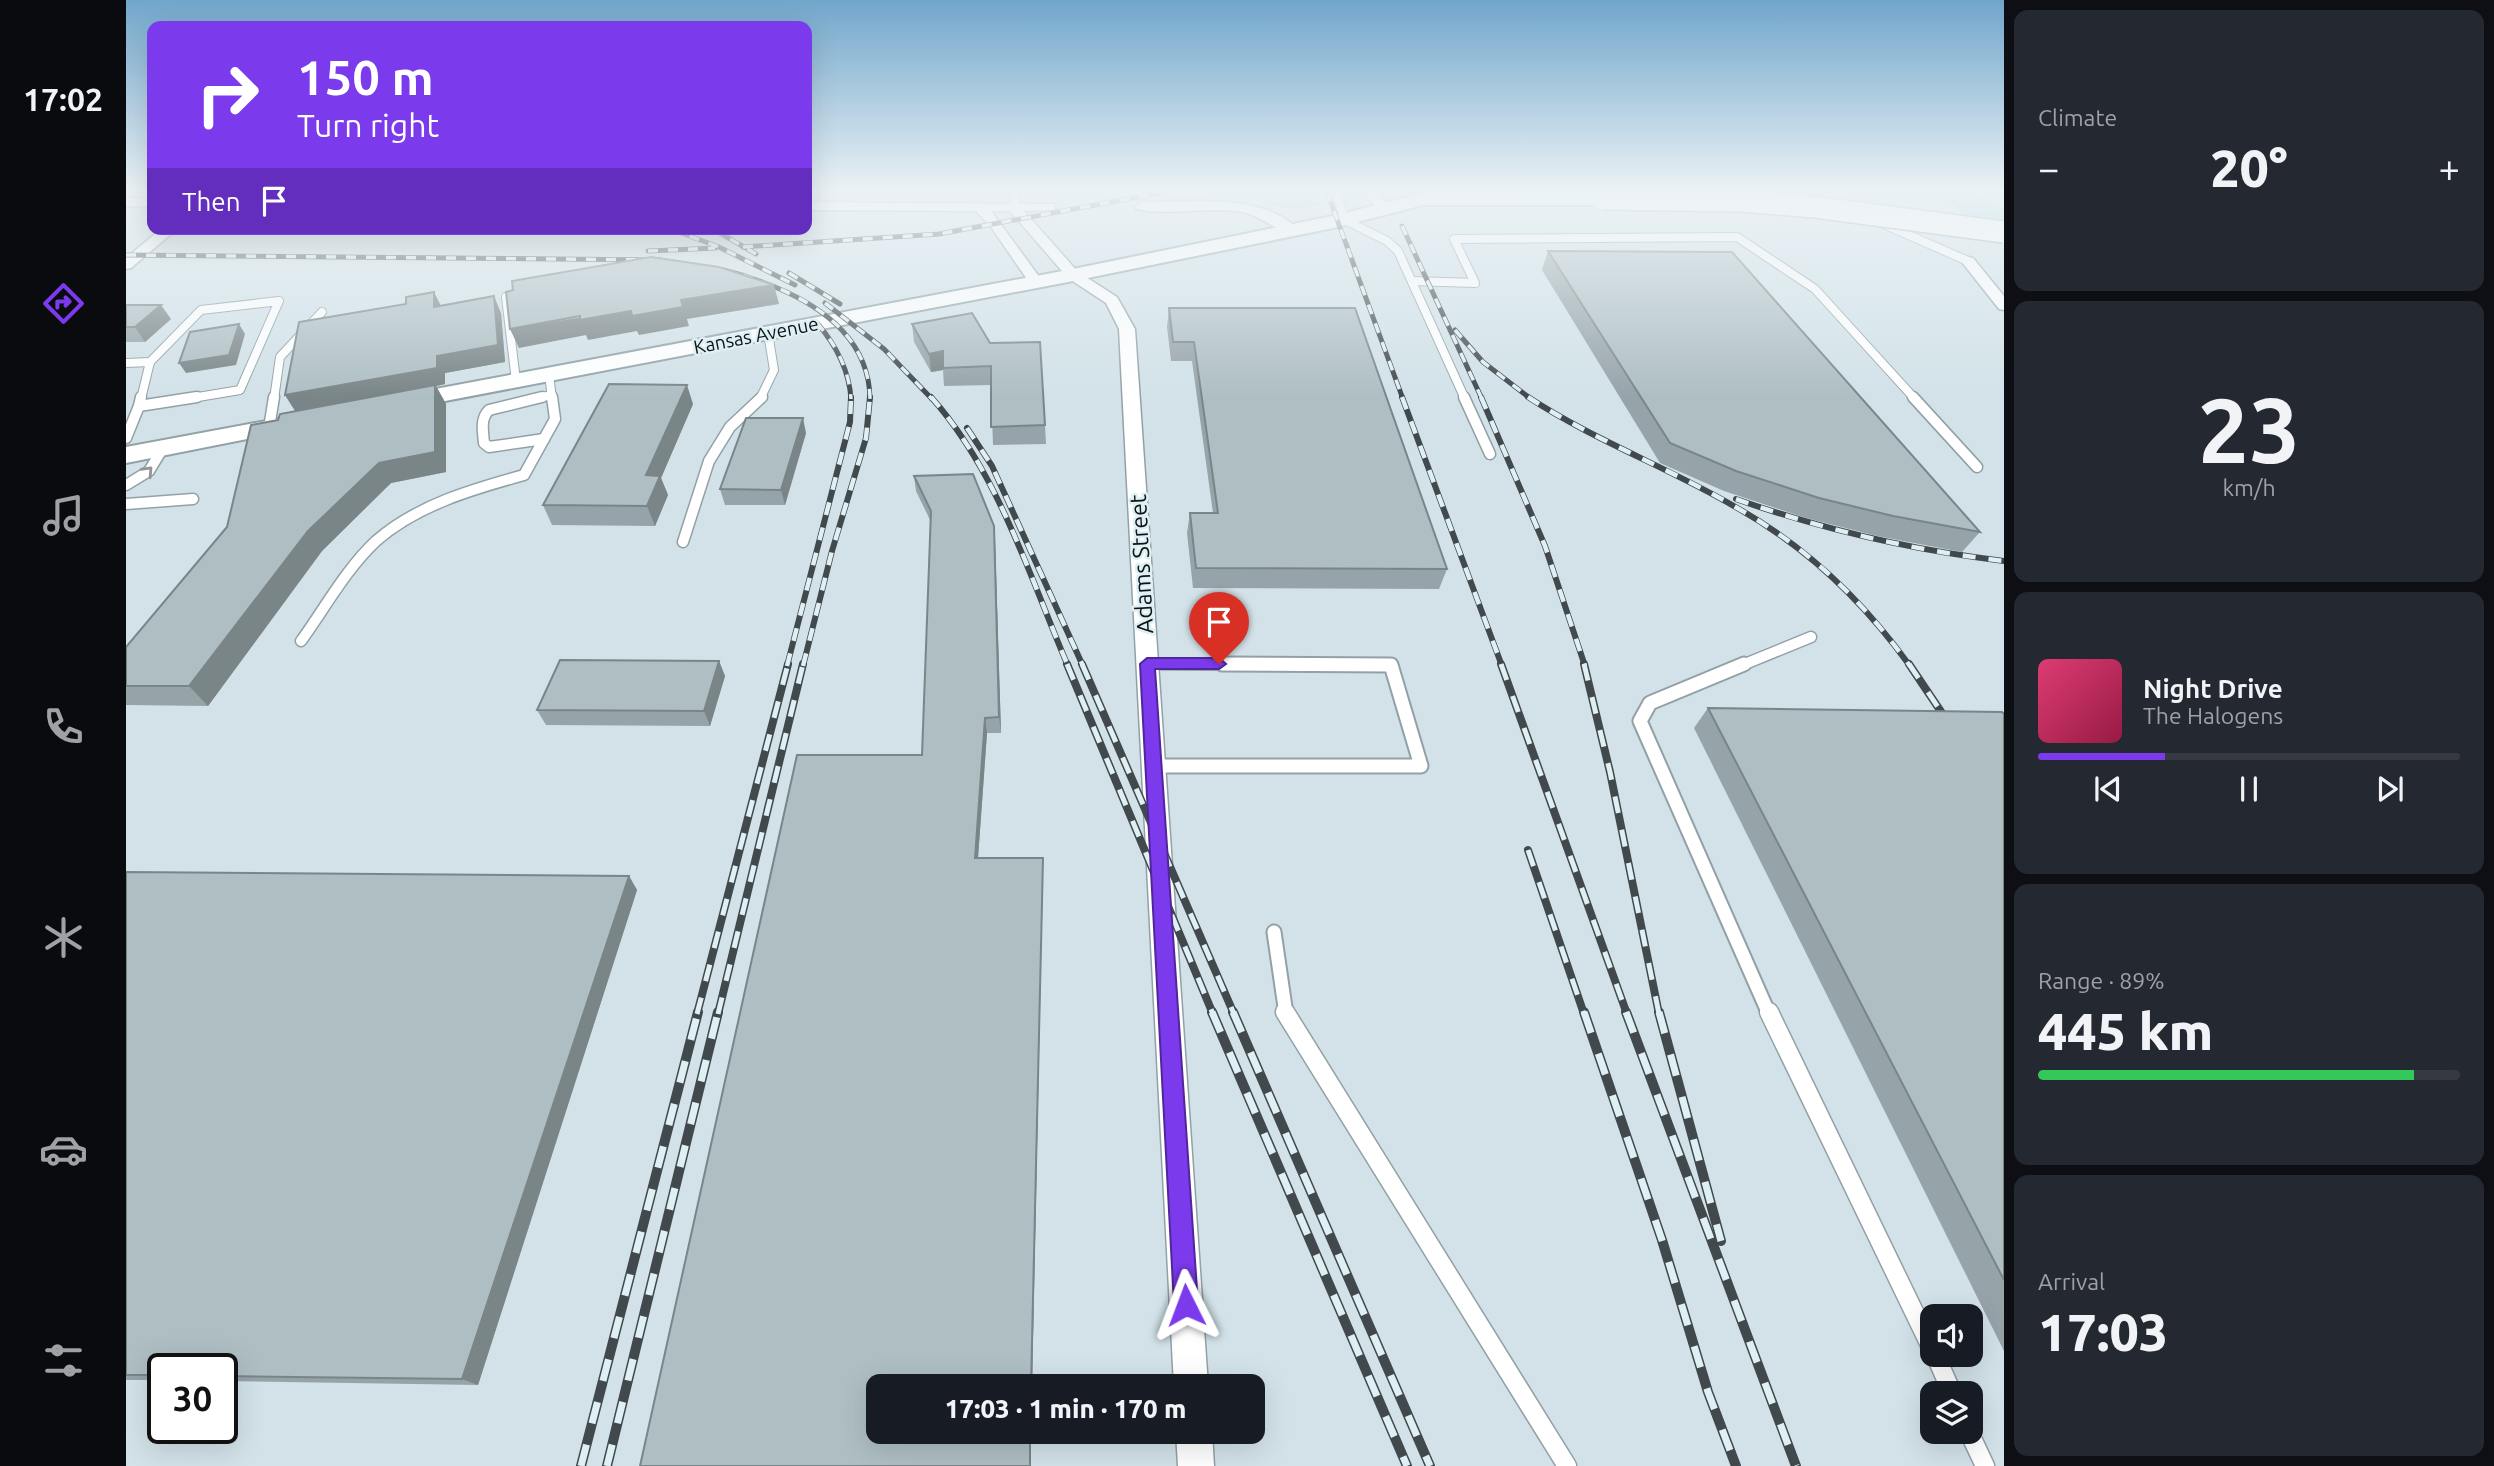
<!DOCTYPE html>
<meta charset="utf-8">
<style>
body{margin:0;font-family:Ubuntu,sans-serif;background:#242831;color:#f1f3f6;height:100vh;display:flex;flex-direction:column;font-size:26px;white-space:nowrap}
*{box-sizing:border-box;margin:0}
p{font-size:23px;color:#9ea1a6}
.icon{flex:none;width:38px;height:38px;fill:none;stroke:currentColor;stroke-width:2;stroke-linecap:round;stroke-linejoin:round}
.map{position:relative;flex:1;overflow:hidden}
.panel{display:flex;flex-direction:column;gap:10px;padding:10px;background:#0d0f14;width:490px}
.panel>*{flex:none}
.guide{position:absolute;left:21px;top:21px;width:665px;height:214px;border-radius:14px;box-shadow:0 7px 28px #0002;background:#7c3aed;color:#fff;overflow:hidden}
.tools{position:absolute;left:1794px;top:1304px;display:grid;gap:14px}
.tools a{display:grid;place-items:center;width:63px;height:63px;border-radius:14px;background:#171b24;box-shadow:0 7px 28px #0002;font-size:35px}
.speed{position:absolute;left:21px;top:1353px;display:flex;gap:14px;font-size:35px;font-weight:700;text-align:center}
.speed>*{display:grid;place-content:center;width:91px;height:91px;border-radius:50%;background:#171b24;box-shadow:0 7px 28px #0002;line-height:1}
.speed .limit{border:4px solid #111;border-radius:10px;background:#fff;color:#111}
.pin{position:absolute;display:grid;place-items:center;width:60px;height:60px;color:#fff;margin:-72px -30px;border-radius:50% 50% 50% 0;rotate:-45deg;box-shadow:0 0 7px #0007}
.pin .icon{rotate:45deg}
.me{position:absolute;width:77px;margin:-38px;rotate:357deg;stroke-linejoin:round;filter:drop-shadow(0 0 5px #0008)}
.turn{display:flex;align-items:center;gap:24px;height:147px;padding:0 35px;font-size:32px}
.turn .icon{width:91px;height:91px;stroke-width:2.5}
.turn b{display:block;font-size:49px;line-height:60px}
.then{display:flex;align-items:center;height:66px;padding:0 35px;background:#0003;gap:14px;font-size:26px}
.big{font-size:52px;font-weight:800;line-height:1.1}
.panel .widget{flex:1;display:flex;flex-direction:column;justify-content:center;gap:10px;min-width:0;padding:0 24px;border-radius:14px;background:#242831}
.panel .dial{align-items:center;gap:0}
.dial b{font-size:91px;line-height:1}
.song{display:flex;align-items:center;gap:21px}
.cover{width:84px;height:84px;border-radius:10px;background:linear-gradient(135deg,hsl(340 70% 55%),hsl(340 70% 35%))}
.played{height:7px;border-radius:4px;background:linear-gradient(90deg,#7c3aed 30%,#363941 30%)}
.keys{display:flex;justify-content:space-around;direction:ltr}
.heat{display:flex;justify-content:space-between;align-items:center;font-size:38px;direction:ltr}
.charge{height:10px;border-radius:5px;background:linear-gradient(90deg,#34c759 89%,#363941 0)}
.trip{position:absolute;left:740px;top:1374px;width:399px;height:70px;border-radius:14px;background:#171b24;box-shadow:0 7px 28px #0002;font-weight:800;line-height:70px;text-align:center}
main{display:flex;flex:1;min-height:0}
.dock{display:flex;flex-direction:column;width:126px;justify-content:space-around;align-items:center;background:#090b0e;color:#9ea1a6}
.dock .icon{width:49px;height:49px}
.dock .active{color:#7c3aed}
.dock b{font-size:32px;color:#f1f3f6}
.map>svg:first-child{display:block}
.green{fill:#a4d2e1}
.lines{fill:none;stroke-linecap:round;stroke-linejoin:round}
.lane-far3-casing{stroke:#92a1a6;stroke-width:10}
.lane-far2-casing{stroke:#92a1a6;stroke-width:13}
.lane-far1-casing{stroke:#92a1a6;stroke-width:17}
.lane-casing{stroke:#92a1a6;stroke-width:21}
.street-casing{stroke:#92a1a6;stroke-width:3}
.secondary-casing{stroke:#92a1a6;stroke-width:4}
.lane-far3{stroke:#fff;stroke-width:8}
.lane-far2{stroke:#fff;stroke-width:10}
.lane-far1{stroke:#fff;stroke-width:13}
.lane{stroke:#fff;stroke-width:18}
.street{fill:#fff;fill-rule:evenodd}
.secondary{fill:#fff;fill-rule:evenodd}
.rail-far3-casing{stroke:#41494c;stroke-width:5}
.rail-far2-casing{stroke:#41494c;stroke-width:6}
.rail-far1-casing{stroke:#41494c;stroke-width:8}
.rail-casing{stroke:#41494c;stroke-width:10}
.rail-far3{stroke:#dff0f5;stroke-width:3.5;stroke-dasharray:10;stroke-linecap:butt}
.rail-far2{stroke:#dff0f5;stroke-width:4.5;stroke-dasharray:13;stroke-linecap:butt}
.rail-far1{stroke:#dff0f5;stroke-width:5;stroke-dasharray:17;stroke-linecap:butt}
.rail{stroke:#dff0f5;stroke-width:7;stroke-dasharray:22;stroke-linecap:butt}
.secondary-bridge-casing{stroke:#92a1a6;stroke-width:24;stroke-linecap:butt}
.secondary-bridge{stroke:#fff;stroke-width:21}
.wall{fill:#96a3a8}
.shaded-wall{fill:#7a8588}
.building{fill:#aebec3;stroke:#7a8588;stroke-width:2}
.oneway{stroke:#939596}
.route{fill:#7c3aed;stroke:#51269a;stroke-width:2}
.labels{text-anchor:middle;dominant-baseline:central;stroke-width:5;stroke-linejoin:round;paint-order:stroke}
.far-street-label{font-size:19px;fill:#0f1416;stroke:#dff0f5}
.street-label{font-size:23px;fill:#0f1416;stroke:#dff0f5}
</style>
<main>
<nav class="dock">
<b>17:02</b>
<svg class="icon active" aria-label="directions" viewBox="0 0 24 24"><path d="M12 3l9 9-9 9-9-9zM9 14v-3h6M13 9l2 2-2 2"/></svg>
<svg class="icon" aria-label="music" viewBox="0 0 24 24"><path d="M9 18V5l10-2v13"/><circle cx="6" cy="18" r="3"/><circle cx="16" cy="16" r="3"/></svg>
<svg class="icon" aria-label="phone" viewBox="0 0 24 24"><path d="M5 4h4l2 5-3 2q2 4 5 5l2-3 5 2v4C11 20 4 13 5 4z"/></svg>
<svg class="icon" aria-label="climate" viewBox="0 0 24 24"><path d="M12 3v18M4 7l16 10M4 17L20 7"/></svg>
<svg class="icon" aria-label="car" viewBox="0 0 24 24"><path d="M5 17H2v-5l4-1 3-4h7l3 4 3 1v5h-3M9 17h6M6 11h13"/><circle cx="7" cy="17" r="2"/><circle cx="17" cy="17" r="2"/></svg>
<svg class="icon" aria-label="filters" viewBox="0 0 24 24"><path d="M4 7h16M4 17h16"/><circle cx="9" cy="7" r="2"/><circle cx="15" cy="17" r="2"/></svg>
</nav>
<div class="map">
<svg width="1878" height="1466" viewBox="0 0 1878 1466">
<rect width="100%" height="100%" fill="#d2e2e8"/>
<g class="green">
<polygon points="1060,192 1126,192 1113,202 1034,202 1029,200"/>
<path d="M1146,192H1192L1195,202L1193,206C1177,208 1158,210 1143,204L1141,197Z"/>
<polygon points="1810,192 1853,192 1878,209 1878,228 1852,225"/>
</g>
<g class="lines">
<defs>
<g id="lane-far3">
<polyline points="1210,192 1219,220 1261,241 1272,251 1339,399"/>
<polyline points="1701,192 1728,208"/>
<polyline points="888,207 890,192"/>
<polyline points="1746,219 1842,261"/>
<polyline points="1286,281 1349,283 1328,239 1611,237 1689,289 1789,399"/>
<polyline points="380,297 390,381"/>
<polyline points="0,363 24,362"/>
<polyline points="423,374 426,399"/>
<polyline points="15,399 24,362 75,310 153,301 114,390 60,399"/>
<polyline points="148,399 154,357 196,312"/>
<polyline points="406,399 426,395"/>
<polyline points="634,399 648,370 642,333"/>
</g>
<g id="lane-far2">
<path d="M416,397L363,410C354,419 357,431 358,443L363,447L418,439"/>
<polyline points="1338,397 1364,454"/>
<polyline points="1787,397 1851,467"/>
<polyline points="13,406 15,397"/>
<polyline points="13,406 71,397"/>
<polyline points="143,428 148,397"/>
<polyline points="0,438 13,406"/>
<polyline points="0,485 23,471 37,448"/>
<polyline points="0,504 67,499"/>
<polyline points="557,542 583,461 604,427 636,397"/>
<path d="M175,641C199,608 220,569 250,541C291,505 347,489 398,475L429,419L426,397"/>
<polyline points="1021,664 1265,666"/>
<polyline points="1614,666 1685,637"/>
</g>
<g id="lane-far1">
<polyline points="1618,664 1524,703 1514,721 1643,1014"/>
<polyline points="1027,766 1295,766 1265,665 1096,664"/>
<polyline points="1148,932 1160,1014"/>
</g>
<g id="lane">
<polyline points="1159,1012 1441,1466"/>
<polyline points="1643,1012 1806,1349"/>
<polyline points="1809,1354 1826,1393"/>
<polyline points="1843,1432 1859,1466"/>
</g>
<g id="street">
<polygon points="1238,192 1251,192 1264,208 1258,212 1253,211"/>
<polygon points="0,198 26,199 26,207 0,206"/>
<polygon points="681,202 929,204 929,210 898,211 952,272 991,297 1009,329 1082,1386 1048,1386 993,329 980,303 942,278 884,211 865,211 917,282 915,285 905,285 865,227 850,211 681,210"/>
<path d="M1015,202C1064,203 1136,191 1174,231L1167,235C1147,229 1133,214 1111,211C1078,207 1043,216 1010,209L1009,206Z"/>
<polygon points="35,229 51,229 5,268 0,269 0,258"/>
<polygon points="1842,257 1847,258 1878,296 1878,310 1873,309 1835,261"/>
<polygon points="1050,1432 1086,1432 1088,1466 1052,1466"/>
</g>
<g id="secondary">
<polygon points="1297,193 1477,193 1486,199 1477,205 1297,205 1212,227 947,281 272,410 263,408 260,403 263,398 272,396 947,269 1211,215"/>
<polygon points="167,416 176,418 179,423 176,428 0,463 0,447"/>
</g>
</defs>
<use href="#lane-far3" class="lane-far3-casing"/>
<use href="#lane-far2" class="lane-far2-casing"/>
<use href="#lane-far1" class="lane-far1-casing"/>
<use href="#lane" class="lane-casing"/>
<use href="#street" class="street-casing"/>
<use href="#secondary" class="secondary-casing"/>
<use href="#lane-far3" class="lane-far3"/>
<use href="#lane-far2" class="lane-far2"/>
<use href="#lane-far1" class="lane-far1"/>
<use href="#lane" class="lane"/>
<use href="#street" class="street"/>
<use href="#secondary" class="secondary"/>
<defs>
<g id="rail-far3">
<polyline points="1201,192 1277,399"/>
<polyline points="1276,226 1356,399"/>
<polyline points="545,229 593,247 669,285"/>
<polyline points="587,229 630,254"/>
<polyline points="617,247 813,234 1039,192"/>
<polyline points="522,251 589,248"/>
<polyline points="0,255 535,260"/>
<path d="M598,270C662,287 743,321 744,399"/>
<polyline points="663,273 714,304"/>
<polyline points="699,303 758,349 806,399"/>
<path d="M691,323C710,345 723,369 725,399"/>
<polyline points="1329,330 1357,362 1405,399"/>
</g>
<g id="rail-far2">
<path d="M805,397C872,472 903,575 942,666"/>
<polyline points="1276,397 1376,666"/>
<polyline points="1355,397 1419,546 1459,666"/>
<path d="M1402,397C1469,441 1544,468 1613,509C1682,548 1738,602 1784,666"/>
<polyline points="841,428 866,466 957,666"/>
<path d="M1610,499C1698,530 1786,550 1878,561"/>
<polyline points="661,666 724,422 725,397"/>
<polyline points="677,666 706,551 740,438 744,397"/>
</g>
<g id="rail-far1">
<polyline points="941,664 1087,1014"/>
<polyline points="956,664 1108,1014"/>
<polyline points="1375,664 1501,1014"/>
<polyline points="1458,664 1484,772 1533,1014"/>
<polyline points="1783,664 1826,728"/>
<polyline points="1402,850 1458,1014"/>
<polyline points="571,1014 662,664"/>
<polyline points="592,1014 677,664"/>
</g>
<g id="rail">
<polyline points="1086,1012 1281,1466"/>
<polyline points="1107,1012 1304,1466"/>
<polyline points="1458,1012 1536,1240 1582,1392 1610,1466"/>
<polyline points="1500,1012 1670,1466"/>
<polyline points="1533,1012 1595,1241"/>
<polyline points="455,1466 572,1012"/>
<polyline points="481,1466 592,1012"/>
</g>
</defs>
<use href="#rail-far3" class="rail-far3-casing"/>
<use href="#rail-far2" class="rail-far2-casing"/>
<use href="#rail-far1" class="rail-far1-casing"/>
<use href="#rail" class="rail-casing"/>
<use href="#rail-far3" class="rail-far3"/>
<use href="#rail-far2" class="rail-far2"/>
<use href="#rail-far1" class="rail-far1"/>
<use href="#rail" class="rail"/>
<defs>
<polyline id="secondary-bridge" points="1477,199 1615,201 1689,207 1878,232"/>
</defs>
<use href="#secondary-bridge" class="secondary-bridge-casing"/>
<use href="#secondary-bridge" class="secondary-bridge"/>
</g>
<g class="wall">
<polygon points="1422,251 1854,532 1836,552 1751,536 1680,518 1598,491 1534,463 1416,270"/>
<polygon points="0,305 45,319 19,342 0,342"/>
<polygon points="314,306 375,313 379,362 319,373 319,384 310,386 320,404 320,472 265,483 196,551 82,706 0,705 0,647 101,527 152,420 169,411 159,395"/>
<polygon points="1043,308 1321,569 1313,589 1067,588 1061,533 1064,513 1087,513 1066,361 1045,361 1041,327"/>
<polygon points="786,324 864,343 919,425 920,444 867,445 865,385 818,386 817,370 805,372 788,342"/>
<polygon points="567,404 535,478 542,495 529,526 426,525 417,505"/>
<polygon points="680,433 659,505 599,505 594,489"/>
<polygon points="788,476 869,541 875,733 861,733 852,858 917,872 906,1386 752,1386 796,755 805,522 790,491"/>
<polygon points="593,661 599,676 584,726 420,725 411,710"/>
<polygon points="1582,708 1878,714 1878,1351 1568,728"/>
<polygon points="0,872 503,876 511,890 352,1385 96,1381 96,1368 37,1368 37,1380 0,1380"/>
</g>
<g class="shaded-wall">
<polygon points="648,285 653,304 561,319 563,326 513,335 511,331 462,340 460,335 393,348 384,329"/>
<polygon points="308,292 316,308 308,307"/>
<polygon points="368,296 375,313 379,362 319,373 319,384 310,386 320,404 320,472 265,483 196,551 82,706 63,686 170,412 159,395 311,356"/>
<polygon points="35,305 45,319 19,342 9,327"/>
<polygon points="113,324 119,334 110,365 60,373 53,363"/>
<polygon points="817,351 817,370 805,372 803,354"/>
<polygon points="561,385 567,404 535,478 542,495 529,526 521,506 520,475"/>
<polygon points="677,418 680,433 659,505 655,490"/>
<polygon points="868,526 869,541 875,733 873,717"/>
<polygon points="593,661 599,676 584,726 578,711"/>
<polygon points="859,718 861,733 851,872 849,858"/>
<polygon points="917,858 906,1386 905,1386"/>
<polygon points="503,876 511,890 352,1385 336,1379"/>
<rect x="904" y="1432" width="1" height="34"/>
</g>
<g class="building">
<polygon points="1422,251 1606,252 1854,532 1767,516 1693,498 1610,471 1544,443"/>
<polygon points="525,257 593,267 648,285 555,300 557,307 506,316 505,311 454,320 454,316 384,329 380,292 387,290 386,281"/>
<polygon points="308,292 308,307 368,296 372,345 311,356 311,368 159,395 173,322 280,304 280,297"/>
<polygon points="0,305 35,305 9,327 0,327"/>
<polygon points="1043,308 1229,308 1321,569 1070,568 1064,513 1092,513 1068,342 1047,342"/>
<polygon points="846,313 864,343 914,342 919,425 865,427 865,366 817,368 817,351 803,354 786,324"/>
<polygon points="113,324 103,355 53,363 64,332"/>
<polygon points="483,384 561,385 520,475 534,476 521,506 417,505"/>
<polygon points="309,385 309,452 253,463 182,531 63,686 0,686 0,647 101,527 125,425 152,420 154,414"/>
<polygon points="620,418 677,418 655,490 594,489"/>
<polygon points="847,474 868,526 873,717 859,718 849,858 917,858 905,1386 752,1386 752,1432 904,1432 904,1466 514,1466 671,755 796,755 805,511 788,476"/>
<polygon points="434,660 593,661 578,711 411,710"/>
<polygon points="1582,708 1876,712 1878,714 1878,1280"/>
<polygon points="0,872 503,876 336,1379 96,1376 96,1368 37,1368 37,1375 0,1375"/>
</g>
<defs><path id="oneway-chevron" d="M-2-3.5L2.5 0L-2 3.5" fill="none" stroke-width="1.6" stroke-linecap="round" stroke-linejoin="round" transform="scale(1.75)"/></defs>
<use class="oneway" href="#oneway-chevron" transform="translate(22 471) rotate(-47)"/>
<linearGradient id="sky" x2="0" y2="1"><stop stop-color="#71a6cb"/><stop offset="0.48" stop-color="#ebf2f5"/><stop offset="1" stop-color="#ebf2f5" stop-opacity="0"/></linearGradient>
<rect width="1878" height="397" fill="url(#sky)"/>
<polygon class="route" points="1021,658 1093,658 1100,664 1093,669 1029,669 1072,1305 1068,1313 1060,1317 1052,1313 1048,1305 1014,664"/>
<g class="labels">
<g class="far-street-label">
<text transform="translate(630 335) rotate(-11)">Kansas Avenue</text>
</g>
<g class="street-label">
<text transform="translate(1015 564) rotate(-93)">Adams Street</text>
</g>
</g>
</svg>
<div class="tools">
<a><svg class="icon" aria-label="sound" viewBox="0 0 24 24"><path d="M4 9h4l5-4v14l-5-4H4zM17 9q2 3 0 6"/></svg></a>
<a><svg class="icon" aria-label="layers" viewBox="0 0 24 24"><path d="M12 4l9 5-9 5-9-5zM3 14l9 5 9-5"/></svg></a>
</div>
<div class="speed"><div class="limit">30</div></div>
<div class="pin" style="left:1093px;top:664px;background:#d93025"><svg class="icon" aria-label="arrive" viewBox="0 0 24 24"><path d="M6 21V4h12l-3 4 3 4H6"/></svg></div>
<svg class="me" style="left:1060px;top:1305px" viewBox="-20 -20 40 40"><path d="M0-17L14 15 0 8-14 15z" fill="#7c3aed" stroke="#fff" stroke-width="4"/></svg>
<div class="trip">17:03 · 1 min · 170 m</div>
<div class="guide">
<div class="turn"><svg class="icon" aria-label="right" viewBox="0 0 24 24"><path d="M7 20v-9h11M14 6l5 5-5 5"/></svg><div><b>150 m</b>Turn right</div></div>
<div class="then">Then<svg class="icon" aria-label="arrive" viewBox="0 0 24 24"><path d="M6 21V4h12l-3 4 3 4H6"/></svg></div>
</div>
</div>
<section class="panel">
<div class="widget"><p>Climate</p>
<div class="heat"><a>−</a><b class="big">20°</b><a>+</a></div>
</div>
<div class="widget dial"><b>23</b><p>km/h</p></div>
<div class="widget">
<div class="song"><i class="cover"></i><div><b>Night Drive</b><p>The Halogens</p></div></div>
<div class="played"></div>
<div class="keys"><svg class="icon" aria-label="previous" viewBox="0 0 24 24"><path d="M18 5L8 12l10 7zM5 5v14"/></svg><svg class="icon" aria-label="pause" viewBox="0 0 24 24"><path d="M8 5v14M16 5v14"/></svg><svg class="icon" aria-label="next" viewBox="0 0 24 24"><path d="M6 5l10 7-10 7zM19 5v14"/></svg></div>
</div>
<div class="widget"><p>Range · 89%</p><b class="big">445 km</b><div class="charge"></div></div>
<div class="widget"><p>Arrival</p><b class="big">17:03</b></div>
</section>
</main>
